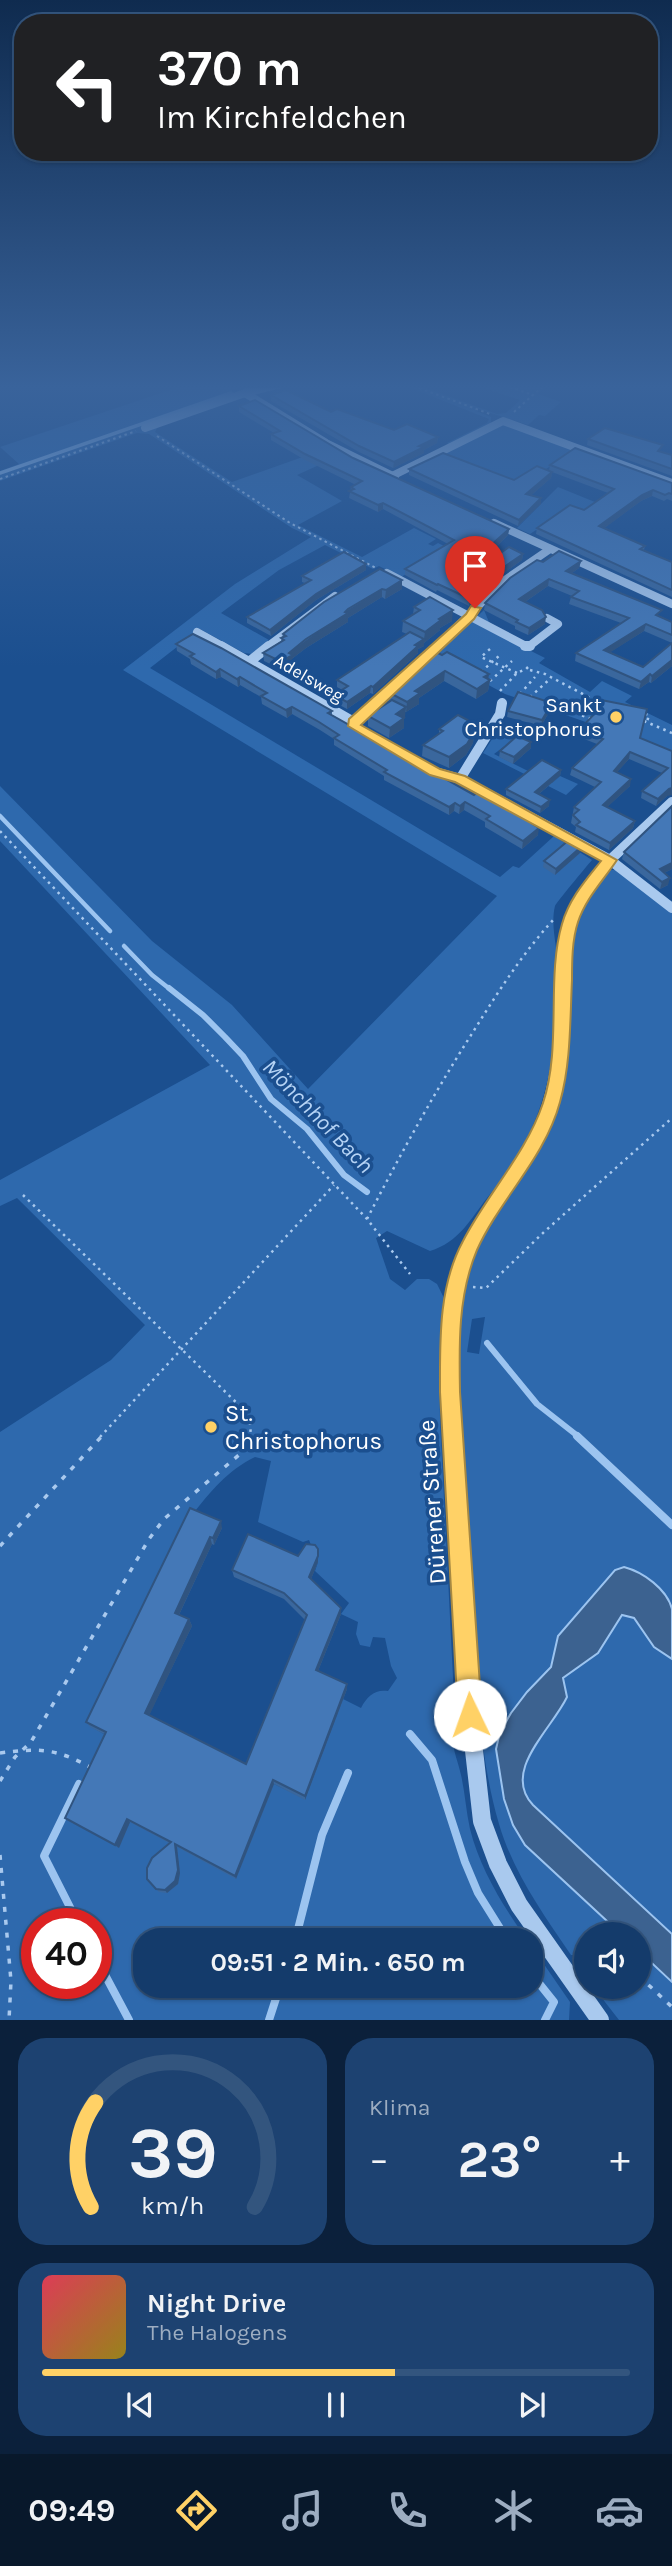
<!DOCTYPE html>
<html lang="de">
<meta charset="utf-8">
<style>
body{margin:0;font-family:Karla,sans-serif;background:#1d4271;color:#f1f3f6;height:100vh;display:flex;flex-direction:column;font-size:26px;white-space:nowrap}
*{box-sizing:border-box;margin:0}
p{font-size:23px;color:#9dadc1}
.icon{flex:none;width:38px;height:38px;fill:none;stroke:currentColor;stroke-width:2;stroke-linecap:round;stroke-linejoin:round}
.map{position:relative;height:2020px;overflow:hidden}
.drawer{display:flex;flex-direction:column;gap:18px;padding:18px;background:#0b203b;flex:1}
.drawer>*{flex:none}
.guide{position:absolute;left:14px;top:14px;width:644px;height:147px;border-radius:28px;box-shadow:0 2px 5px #0004,0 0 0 2px #33557e;background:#202124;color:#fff;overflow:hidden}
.fabs{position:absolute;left:574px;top:1922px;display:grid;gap:14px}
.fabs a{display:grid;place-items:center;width:77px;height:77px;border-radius:50%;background:#143b6b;box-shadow:0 2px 5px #0004,0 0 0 2px #33557e;font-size:35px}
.speed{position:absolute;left:21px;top:1908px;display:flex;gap:14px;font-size:35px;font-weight:700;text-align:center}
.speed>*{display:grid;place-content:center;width:91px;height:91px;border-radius:50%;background:#143b6b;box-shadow:0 2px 5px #0004,0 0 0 2px #33557e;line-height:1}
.speed .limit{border:10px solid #d22;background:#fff;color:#111}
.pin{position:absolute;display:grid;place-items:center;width:60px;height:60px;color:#fff;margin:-72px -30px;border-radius:50% 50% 50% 0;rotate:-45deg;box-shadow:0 0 7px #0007}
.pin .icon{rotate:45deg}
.me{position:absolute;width:77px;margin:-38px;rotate:357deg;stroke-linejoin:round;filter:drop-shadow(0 0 5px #0008)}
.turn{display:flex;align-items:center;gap:24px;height:147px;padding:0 28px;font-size:32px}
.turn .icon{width:91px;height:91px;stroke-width:2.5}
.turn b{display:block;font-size:49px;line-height:60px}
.big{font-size:52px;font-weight:700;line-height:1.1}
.drawer .tile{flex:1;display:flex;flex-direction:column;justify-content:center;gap:10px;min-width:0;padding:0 24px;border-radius:28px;background:#1d4271}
.drawer .dial{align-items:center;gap:0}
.dial svg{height:182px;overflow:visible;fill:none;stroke:#33557e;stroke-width:7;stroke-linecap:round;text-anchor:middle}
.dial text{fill:#f1f3f6;stroke:none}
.song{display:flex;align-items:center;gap:21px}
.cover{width:84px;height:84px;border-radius:10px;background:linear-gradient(135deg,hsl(350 70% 55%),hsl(50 70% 35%))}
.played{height:7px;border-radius:4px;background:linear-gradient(90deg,#ffd166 60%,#33557e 60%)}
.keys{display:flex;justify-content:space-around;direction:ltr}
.heat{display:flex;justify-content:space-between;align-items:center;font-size:38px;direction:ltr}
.drawer .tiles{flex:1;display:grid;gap:18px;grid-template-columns:1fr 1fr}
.tile:last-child{grid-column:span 2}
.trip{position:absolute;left:133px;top:1928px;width:410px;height:70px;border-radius:28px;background:#143b6b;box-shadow:0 2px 5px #0004,0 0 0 2px #33557e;font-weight:700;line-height:70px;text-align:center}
.tabs{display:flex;height:112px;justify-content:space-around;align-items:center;background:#08182b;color:#9dadc1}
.tabs .icon{width:49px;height:49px}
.tabs .current{color:#ffd166}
.tabs b{font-size:32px;color:#f1f3f6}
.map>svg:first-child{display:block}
.green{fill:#2e69ad;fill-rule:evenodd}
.water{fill:#3c6290;stroke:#9cc4f0;stroke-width:2}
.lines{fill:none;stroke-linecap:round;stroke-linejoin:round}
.stream-far3{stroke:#9cc4f0;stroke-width:3.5}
.stream-far2{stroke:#9cc4f0;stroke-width:4.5}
.stream-far1{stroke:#9cc4f0;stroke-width:6}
.stream{stroke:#9cc4f0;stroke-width:8}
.path-far2{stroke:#a9c9ee;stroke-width:2;stroke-dasharray:2.5 3.5;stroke-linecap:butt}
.path-far1{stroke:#a9c9ee;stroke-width:2.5;stroke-dasharray:2.5 4.5;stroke-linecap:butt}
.path{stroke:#a9c9ee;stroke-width:3.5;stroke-dasharray:5 8;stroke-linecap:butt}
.minor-far3{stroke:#a9c9ee;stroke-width:8}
.minor-far2{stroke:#a9c9ee;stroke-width:10}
.minor-far1{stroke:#a9c9ee;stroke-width:14}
.minor{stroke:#a9c9ee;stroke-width:18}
.wall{fill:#3a679d;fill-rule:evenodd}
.shaded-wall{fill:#305480}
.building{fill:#4478b7;stroke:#305480;stroke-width:2}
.route{fill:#ffd166;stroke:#a68842;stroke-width:2}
.poi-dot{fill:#ffd166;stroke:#1b4f8f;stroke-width:2.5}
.labels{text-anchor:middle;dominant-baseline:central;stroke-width:7;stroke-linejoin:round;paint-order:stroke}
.far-street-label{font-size:18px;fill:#fff;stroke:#1b4f8f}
.poi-label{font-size:21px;fill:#fff;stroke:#1b4f8f;text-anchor:end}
.water-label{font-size:23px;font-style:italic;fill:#b5d3f5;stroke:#1b4f8f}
.near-poi-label{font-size:24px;fill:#fff;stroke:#1b4f8f;text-anchor:start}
.near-street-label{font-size:24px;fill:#fff;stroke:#1b4f8f}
</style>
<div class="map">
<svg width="672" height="2020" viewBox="0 0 672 2020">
<rect width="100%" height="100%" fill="#1b4f8f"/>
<g class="green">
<path d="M188,384H265L254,388L232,389L234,393L158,426L155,432L232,482L328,448L341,455L297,475L342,501L298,525L362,557L414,528L436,539L428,544L433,546L438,543L450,549L401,577L379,566L373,569L325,545L279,570L221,613L269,640L252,654L244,653L200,629L150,668L500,877L513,866L519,868L554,836L592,860C586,867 556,903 555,906C550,926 558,949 558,969C555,1065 550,1121 487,1198C470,1220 459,1242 430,1251L387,1231L376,1238L390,1279L405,1290L417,1279H429L437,1284L444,1298L439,1366L440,1419L454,1697L448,1708L436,1709L437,1725L453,1738C453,1752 458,1761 461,1775C465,1792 466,1811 470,1829C480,1869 504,1908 528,1941H145V1986H530V1944L570,2002L569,2020H0V1432L111,1360L145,1325L17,1198L0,1206V1180L210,1065L0,841V786L152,941L232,1005L308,1089L497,896L123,670L235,584L311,537L292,528L149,434L137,433L0,481V471L19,464L0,447ZM255,1457L271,1461L258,1522L303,1542L309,1540L318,1562L315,1571L349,1603L341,1614L358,1622L356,1634L360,1645L370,1647L373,1637L385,1638L391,1666L397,1678L388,1691C375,1689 367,1696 361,1708L343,1699L305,1799L274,1784L130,1822L118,1848L109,1737L90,1726L192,1515C210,1492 228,1470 255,1457ZM37,1923H96V1983H37Z"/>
<polygon points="401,384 415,384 497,414 506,413 520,400 472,384 494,384 506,390 514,384 549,384 538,394 561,402 545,416 539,415 528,425 478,409 476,411 491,417 491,425 450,445 447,443 487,423 489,419"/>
<polygon points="501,425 509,425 575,449 536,476 546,482 527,499 443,454"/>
<polygon points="558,487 612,509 540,532 536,530 530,534 517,528"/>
<polygon points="484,610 493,632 545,658 539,663 590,692 602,681 632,696 625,702 672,725 672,752 505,694 435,656"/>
<polygon points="500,727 521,734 494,754 552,783 560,776 578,784 566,795 483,753"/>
<path d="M609,870H616L672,912V1608L658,1588L615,1570L558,1636L551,1667L511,1713L525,1845L621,1934H586V1955H571C543,1914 513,1872 499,1824C476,1746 477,1660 472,1580C467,1517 462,1454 460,1391C459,1348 458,1308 472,1266C493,1199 549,1158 565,1083C577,1021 553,913 609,870ZM485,1317L479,1354L467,1352L472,1319Z"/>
<path d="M622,1615L635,1618L654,1647L672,1659V1934L533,1805C501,1771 552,1729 567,1698L563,1678C585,1662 609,1641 622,1615Z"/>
<polygon points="639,1951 672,1982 672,2020 619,2020 598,1993 599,1986 639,1986"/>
</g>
<path class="water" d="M624,1567C643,1572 667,1589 672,1609C672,1624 672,1644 672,1659L654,1647L634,1618L622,1615L598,1653L563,1678L567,1697C552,1729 501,1771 533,1805L672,1934V1982L639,1951V1934H621L525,1845L513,1825L504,1799L496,1749L500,1732L511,1713L527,1692L551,1667L558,1636L615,1570Z"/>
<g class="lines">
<polyline class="stream-far3" points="0,473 231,393"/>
<g class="stream-far2">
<polyline points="0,816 110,931"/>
<polyline points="124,946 152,975 171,990"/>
</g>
<g class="stream-far1">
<polyline points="169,988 203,1015 225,1037 243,1056 271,1099 307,1129 344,1175 367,1192"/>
<polyline points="487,1343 537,1404 579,1437"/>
</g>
<g class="stream">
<polyline points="577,1436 672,1525"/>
<polyline points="410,1734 432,1760 465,1862 478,1893 508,1941"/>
<polyline points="78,1923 44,1856 79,1784"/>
<polyline points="295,1941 322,1835 348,1773"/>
<polyline points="96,1958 129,2020"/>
<polyline points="530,1972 554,2002 545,2020"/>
<polyline points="269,2020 280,1986"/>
</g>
<g class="path-far2">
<polyline points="408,384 490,414"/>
<polyline points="504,385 533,395"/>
<polyline points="514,412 545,384"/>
<polyline points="157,436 290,523 376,568"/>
<polyline points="0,479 136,431"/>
</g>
<g class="path-far1">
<polyline points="490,649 481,657 517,673"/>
<polyline points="528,667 526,669 545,674 598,702"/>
<polyline points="481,672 500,655"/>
<polyline points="490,681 512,661"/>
<polyline points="500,691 517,673 526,669"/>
<polyline points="520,694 535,677"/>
<polyline points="530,697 551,678"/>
<polyline points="549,704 592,719"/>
<polyline points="645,714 649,715 647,722"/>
<polyline points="644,721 672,733"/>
<polyline points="0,831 367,1219 410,1274"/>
<polyline points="23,1195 244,1410 250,1423 251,1437"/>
<path d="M367,1219C400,1155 434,1093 473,1032C498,992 522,954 554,919"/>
<polyline points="473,1287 486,1288 544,1232 672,1118"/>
<polyline points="100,1437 334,1185"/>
<polyline points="259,1437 264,1433"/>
</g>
<g class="path">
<polyline points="251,1436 252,1443"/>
<polyline points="0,1546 102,1436"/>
<path d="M0,1753C39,1748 55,1748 90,1767"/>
<polyline points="0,1781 15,1757 31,1742 149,1539 164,1519 261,1436"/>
<polyline points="0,1855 11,1981 9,2020"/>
<polyline points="639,1976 672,2007"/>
</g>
<g class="minor-far3">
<polyline points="245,393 326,443 395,477"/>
<polyline points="145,428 245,393 281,384"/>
<polyline points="392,476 503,421 672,483"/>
<polyline points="494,523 672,604"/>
<polyline points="387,573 528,647 558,624 547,618"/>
<polyline points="197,632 224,647"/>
<polyline points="267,647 335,596"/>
<polyline points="436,647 505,580 550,549"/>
</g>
<g class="minor-far2">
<polyline points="221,646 354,722"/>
<polyline points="438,646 354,722 354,727 435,772 460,779"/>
<polyline points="525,646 530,646"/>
<polyline points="249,662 269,646"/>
<polyline points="502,703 500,714 460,779 610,860 672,908"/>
<polyline points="564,990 566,946 575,908 610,860 672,802"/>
</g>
<path class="minor-far1" d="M452,1437C449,1385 445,1329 458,1278C470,1230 507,1191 531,1148C559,1099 561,1044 564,988"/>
<polyline class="minor" points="452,1436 470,1715 482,1821 498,1864 519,1905 600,2020"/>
</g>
<g class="wall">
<polygon points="475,384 494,384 486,388"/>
<polygon points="271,395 394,430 438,437 437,443 424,450 424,453 393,468 359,452 271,401"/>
<polygon points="239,406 509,529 508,535 493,550 498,555 523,554 522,560 501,575 469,606 437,590 436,592 405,575 405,569 448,544 383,509 378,512 349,498 351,487 356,485 305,460 271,440 271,434 274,433 239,412"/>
<polygon points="588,439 661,452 672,455 672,476 587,445"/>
<polygon points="550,465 672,483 672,501 667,499 664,501 652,496 641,501 604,528 645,546 644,550 672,562 672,597 536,534 537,528 584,510 608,493 552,472 551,478 531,495 541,498 541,504 518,526 409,475 409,469 514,480 549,471"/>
<path d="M581,561L579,568L572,573L672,622V666L651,683L649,682L639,689L575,661L576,653L621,623L569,604L571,597L572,596L548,586L525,602L545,624L528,635L515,629V626L484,610L485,603L543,562ZM644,631L672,643L643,667L610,652Z"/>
<polygon points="366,564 366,570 316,600 271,636 247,623 247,617 305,583 302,582 302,576"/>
<polygon points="380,569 402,589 385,599 382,597 348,618 348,622 306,648 293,658 293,664 286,668 287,672 264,661 263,653 281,641 283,634"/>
<polygon points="414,607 452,621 440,628 440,630 424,643 424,646 418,649 418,653 373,694 370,693 347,709 334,702 334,695 342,690 337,687 337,680 407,634 402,632 403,621 413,614"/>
<polygon points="176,644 332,711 332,715 474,795 528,820 538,835 522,849 485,827 485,822 464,810 459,814 454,811 449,815 384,780 384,776 334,745 334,739 320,730 292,714 287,718 262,704 261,697 240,685 238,687 221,677 216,679 191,664 190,659 177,651"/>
<polygon points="434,651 490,680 488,691 476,699 444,681 419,698 419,704 406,712 405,712 405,717 403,718 404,718 404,728 389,738 368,726 368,716 388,703 388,692"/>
<polygon points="596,699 640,738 672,751 667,796 656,806 641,798 642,791 662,773 629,759 617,772 630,786 607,807 635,821 633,828 609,850 575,832 576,827 571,823 574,807 595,787 570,775 572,768 597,744 579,737 580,729 598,710 595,706"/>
<polygon points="552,703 551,709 541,726 507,717 508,711"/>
<polygon points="475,724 473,743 466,755 449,768 422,756 423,745 439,734 439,729"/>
<polygon points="531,748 513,764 499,757 500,751"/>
<polygon points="561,770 560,776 539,794 549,806 540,813 506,795 506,789"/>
<polygon points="624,852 672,869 664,873 668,885 660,889 622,859"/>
<polygon points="580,853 555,875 543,867 544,861"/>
<polygon points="190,1508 222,1528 214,1545 212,1544 179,1615 189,1619 192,1626 149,1715 246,1764 305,1620 284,1599 234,1577 232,1570 298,1556 318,1562 311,1579 341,1614 318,1671 347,1684 347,1689 305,1800 274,1784 236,1879 177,1847 180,1873 178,1884 167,1893 159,1892 156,1889 169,1843 130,1822 119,1848 69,1821 65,1818 104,1734 90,1727 86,1722"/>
</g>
<g class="shaded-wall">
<polygon points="438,437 437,443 424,450 424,453 393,468 394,462 419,446"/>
<polygon points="552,472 551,478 526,500 526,494"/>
<polygon points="653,490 652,496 641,501 598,533 599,526 642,495"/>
<polygon points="541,498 541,504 518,526 519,520"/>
<polygon points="383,503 383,509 378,512 378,505"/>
<polygon points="509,529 508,535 490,553 490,546"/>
<polygon points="523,554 522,560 501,575 469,606 470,599 501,569"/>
<polygon points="581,561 579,568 565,578 566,571"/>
<polygon points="366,564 366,570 316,600 271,636 270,630 316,594"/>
<polygon points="549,579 548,586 519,606 519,599"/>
<polygon points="402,580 402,589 385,599 386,590"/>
<polygon points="382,589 382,597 348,618 348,622 306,648 293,658 293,664 286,668 286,664 282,662 289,653 345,612"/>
<polygon points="453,610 452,621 440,628 440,630 424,643 424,646 418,649 418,653 373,694 373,687 415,645 424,639 425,632 439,619"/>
<polygon points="546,617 545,624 528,635 529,628"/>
<polygon points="646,624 644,631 603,657 604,650"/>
<polygon points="672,660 672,666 651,683 652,676"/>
<polygon points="220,669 221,677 216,679 216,672"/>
<polygon points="445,671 444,681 419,698 419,704 406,712 407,702 415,691"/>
<polygon points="489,674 488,681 490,680 488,691 476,699 477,689 484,677"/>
<polygon points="650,674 649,682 639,689 641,682"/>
<polygon points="240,677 240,685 238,687 237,679"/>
<polygon points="371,686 370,693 347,709 347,702"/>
<polygon points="552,703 551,709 541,726 542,720"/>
<polygon points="292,707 292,714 287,718 286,710"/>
<polygon points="406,707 405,717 396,723 396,714"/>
<polygon points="404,718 404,728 389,738 390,728"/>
<polygon points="475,724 473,743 466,755 449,768 449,757 468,729"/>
<polygon points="531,742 531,748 513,764 514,757"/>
<polygon points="630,752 629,759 612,778 614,771"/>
<polygon points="561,770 560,776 534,798 535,792"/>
<polygon points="631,779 630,786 602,812 603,805"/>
<polygon points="672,788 672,795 667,796 656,806 658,799 669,789"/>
<polygon points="550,800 549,806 540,813 541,807"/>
<polygon points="465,802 464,810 459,814 460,806"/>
<polygon points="455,803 454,811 449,815 449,807"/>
<polygon points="635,821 633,828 609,850 610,843"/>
<polygon points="539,828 538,835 522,849 523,841"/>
<polygon points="581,847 580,853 555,875 556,869"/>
<polygon points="672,863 672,869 658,876 660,869"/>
<polygon points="670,878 668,885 660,889 662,882"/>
<polygon points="221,1521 222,1528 214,1545 213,1538"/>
<polygon points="210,1537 212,1544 177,1619 175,1613"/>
<polygon points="318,1556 318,1562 309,1584 309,1577"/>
<polygon points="341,1608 341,1614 316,1676 316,1670"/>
<polygon points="189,1619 192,1626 148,1718 145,1713"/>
<polygon points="347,1684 347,1689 305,1800 305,1796"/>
<polygon points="273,1780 274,1784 236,1879 235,1876"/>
<polygon points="127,1819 130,1822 119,1848 115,1845"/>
<polygon points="175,1844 177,1847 180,1873 178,1884 167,1893 165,1890"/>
</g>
<g class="building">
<polygon points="286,390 331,412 337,409 394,430 407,424 438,437 419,446 424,447 394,462 359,446 271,395"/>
<polygon points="255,400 353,458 509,529 490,546 498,555 509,547 523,554 501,569 470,599 438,584 437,585 405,569 454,540 383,503 378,505 349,491 354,489 351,487 362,481 305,454 271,434 280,431 239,406"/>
<polygon points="605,428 663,445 658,451 672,455 672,469 588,439"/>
<polygon points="575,448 672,483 672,494 669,493 665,495 653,490 642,495 599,526 645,546 640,549 672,562 672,590 537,528 570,505 584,510 614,489 550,465"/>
<polygon points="443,453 514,480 537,466 552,472 526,494 541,498 519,520 409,469"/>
<polygon points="559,551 581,561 566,571 662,610 656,615 672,622 672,635 646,624 604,650 643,667 672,643 672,660 652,676 650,674 641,682 576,653 629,618 571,597 579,591 549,579 519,599 542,610 546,617 529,628 516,622 518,620 485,603 510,578 537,560 543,562"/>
<polygon points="344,552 366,564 316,594 270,630 247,617 311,580 302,576"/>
<polygon points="380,569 402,580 386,590 382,589 348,609 345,612 348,613 306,639 289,653 293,655 282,661 286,664 263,653 284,640 281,638 286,636 283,634 324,602"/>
<polygon points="430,597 453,610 439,619 441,620 425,632 403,621 420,610 414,607"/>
<polygon points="410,632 424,639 415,645 418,646 373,687 371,686 347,702 334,695 348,686 337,680"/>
<polygon points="193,634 221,648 332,711 328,713 474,795 479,791 528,817 525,819 539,828 523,841 486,819 490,816 465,802 460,806 455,803 449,807 384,772 387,770 334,738 339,735 319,722 292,707 286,710 261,696 267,693 240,677 237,679 220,669 216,672 190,656 194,654 176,644"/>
<polygon points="434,651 442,655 447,652 489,674 484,677 490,680 477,689 445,671 415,691 420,693 407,702 388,692"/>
<polygon points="518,692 552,703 542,720 508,711"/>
<polygon points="596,699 647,709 640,738 672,751 672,788 669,789 658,799 642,791 668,768 630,752 614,771 631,779 603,805 635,821 610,843 576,825 580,822 573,815 579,810 574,807 601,782 572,768 603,739 580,729 602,706"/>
<polygon points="392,700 406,707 396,714 404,718 390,728 368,716"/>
<polygon points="458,715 475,724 468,729 474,732 467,744 449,757 423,745 443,731 439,729"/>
<polygon points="517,736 531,742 514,757 500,751"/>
<polygon points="542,760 561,770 535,792 550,800 541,807 506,789"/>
<polygon points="672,806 672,863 660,869 670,878 662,882 624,852"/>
<polygon points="569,840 581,847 556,869 544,861"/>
<polygon points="190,1508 221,1521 213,1538 210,1537 175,1613 189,1619 145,1713 246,1764 307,1615 284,1593 232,1570 248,1534 298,1556 306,1544 315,1545 318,1549 318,1556 309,1577 341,1608 316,1670 347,1684 305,1796 273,1780 235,1876 175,1844 178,1870 175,1881 165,1890 156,1889 147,1879 147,1868 152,1858 171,1842 127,1819 115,1845 65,1818 106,1732 86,1722"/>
</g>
<linearGradient id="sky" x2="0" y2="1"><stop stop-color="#0f2b4f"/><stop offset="0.58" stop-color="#39639b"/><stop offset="1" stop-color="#39639b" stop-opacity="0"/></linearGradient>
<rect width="672" height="667" fill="url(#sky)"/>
<path class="route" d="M471,606L481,608L474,619L361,725L440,769L465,776L617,860C603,881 586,898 578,922C572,940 572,962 572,980C570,1021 571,1063 560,1102C545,1158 500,1199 477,1250C458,1295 459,1345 460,1392L482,1715L478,1723L470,1727L462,1723L458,1715L440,1392C440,1342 438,1287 463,1241C487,1194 526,1154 543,1103C562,1046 546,978 562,924C569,899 585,881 601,861L455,782L430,775L348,726L349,719L466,614Z"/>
<g class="poi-dot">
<circle cx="616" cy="717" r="7"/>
<circle cx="211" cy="1427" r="7"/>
</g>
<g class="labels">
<g class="far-street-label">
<text transform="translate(309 678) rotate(30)">Adelsweg</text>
</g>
<g class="poi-label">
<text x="602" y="705">Sankt<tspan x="602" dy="24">Christophorus</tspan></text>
</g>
<g class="water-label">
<text transform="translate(318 1116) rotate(46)">Mönchhof Bach</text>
</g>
<g class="near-poi-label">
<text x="225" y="1413">St.<tspan x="225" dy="28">Christophorus</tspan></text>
</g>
<g class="near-street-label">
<text transform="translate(432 1502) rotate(-94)">Dürener Straße</text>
</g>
</g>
</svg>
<div class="fabs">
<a><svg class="icon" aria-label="sound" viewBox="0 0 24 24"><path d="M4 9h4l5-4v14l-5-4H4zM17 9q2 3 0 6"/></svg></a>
</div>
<div class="speed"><div class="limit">40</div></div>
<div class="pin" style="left:475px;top:608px;background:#d93025"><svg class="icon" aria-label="arrive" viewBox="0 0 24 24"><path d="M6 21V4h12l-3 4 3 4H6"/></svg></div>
<svg class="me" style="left:470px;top:1715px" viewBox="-20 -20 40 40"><circle r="19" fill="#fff"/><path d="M0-13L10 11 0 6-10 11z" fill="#ffd166"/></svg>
<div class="trip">09:51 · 2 Min. · 650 m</div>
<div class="guide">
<div class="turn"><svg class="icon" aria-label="left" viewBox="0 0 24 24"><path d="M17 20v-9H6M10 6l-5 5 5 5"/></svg><div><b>370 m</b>Im Kirchfeldchen</div></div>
</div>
</div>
<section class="drawer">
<div class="tiles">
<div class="tile dial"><svg viewBox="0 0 100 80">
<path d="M14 69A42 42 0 1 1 86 69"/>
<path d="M14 69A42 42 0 0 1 16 23" stroke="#ffd166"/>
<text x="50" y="56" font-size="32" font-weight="700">39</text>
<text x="50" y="72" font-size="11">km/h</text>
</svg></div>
<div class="tile"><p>Klima</p>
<div class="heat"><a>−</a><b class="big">23°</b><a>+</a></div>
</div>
<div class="tile">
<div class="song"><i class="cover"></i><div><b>Night Drive</b><p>The Halogens</p></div></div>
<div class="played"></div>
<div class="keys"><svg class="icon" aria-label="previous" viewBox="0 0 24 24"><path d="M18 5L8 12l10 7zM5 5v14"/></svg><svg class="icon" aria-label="pause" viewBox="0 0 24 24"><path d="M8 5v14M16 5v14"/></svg><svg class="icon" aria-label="next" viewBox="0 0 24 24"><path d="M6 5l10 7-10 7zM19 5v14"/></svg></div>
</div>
</div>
</section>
<nav class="tabs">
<b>09:49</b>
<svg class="icon current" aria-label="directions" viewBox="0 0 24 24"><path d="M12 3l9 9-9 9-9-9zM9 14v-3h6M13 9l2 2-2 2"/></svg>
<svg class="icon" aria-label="music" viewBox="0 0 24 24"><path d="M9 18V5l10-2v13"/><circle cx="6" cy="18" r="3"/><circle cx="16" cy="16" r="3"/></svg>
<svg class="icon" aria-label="phone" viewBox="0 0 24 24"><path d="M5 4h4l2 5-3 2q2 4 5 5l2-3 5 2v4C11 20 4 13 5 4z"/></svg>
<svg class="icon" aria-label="climate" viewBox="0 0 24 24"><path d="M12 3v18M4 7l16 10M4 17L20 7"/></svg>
<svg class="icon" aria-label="car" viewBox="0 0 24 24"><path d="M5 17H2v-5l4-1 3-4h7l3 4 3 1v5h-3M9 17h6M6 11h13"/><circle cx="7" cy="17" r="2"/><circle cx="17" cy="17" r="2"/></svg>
</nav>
